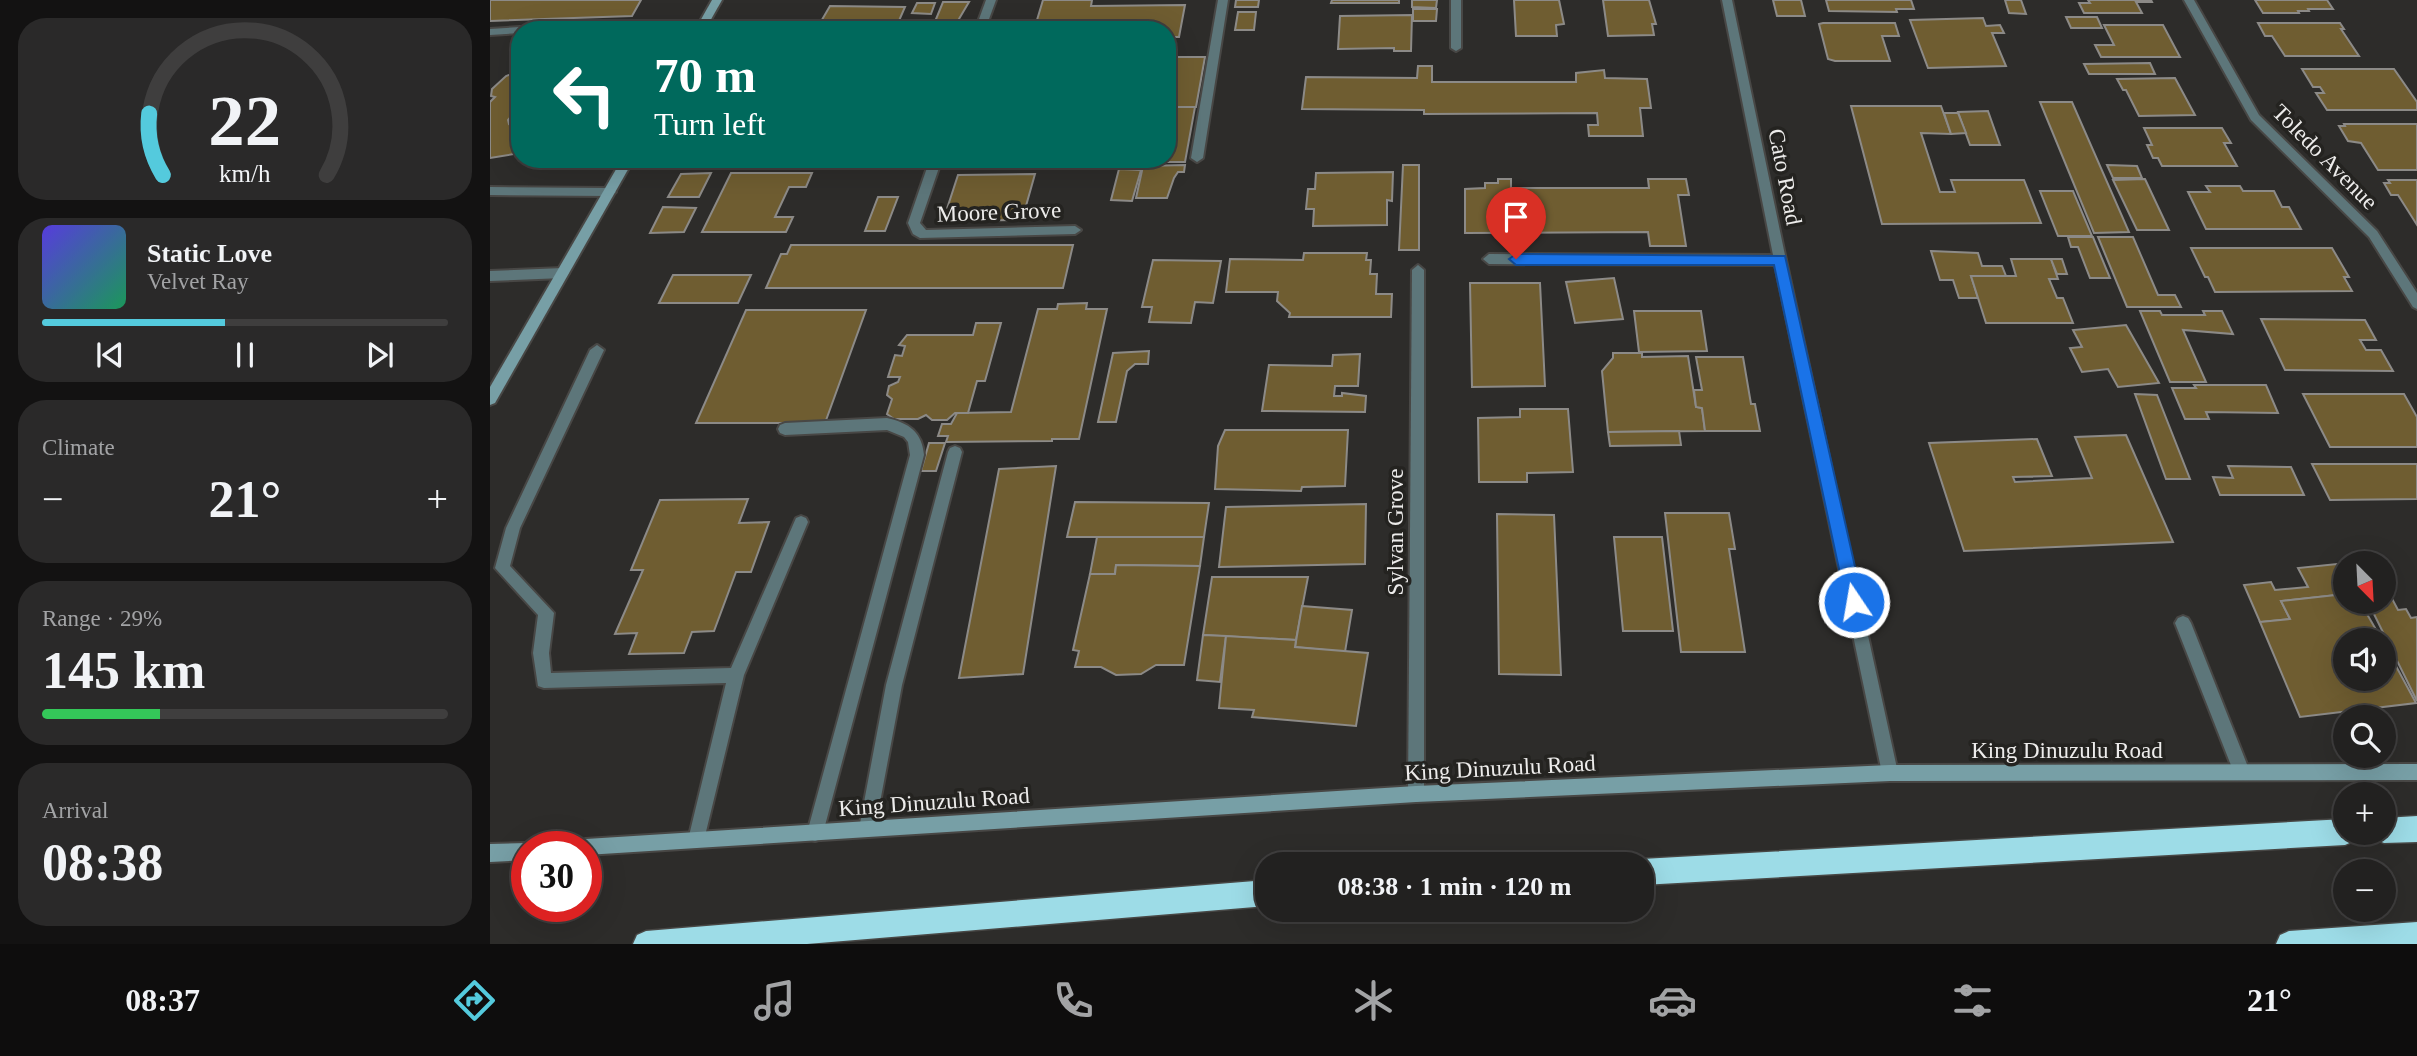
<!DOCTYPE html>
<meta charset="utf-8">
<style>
body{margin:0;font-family:"Times New Roman",serif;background:#2a2929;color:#f1f3f6;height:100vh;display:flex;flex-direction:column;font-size:26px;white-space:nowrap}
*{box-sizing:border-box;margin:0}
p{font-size:23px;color:#a2a3a5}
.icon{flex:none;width:38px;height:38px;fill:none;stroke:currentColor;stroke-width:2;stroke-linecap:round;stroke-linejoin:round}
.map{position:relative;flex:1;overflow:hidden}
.sheet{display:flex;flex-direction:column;gap:18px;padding:18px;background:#131212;width:490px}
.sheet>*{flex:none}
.hud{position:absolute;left:21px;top:21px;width:665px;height:147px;border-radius:28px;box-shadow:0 7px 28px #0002,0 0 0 2px #3f3e3e;background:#00695c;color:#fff;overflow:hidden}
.needle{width:46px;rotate:156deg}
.controls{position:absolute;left:1843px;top:551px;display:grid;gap:14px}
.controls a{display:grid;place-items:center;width:63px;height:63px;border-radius:50%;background:#222120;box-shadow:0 7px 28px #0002,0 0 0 2px #3f3e3e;font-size:35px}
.speed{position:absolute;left:21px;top:831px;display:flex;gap:14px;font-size:35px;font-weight:700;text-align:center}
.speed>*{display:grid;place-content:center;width:91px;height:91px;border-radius:50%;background:#222120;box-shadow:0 7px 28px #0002,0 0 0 2px #3f3e3e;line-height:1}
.speed .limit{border:10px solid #d22;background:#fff;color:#111}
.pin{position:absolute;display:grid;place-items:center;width:60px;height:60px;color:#fff;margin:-72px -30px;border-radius:50% 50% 50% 0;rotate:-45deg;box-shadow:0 0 7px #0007}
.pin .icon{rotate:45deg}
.me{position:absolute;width:77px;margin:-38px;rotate:348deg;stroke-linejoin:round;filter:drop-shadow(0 0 5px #0008)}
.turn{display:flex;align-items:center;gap:24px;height:147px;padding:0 28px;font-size:32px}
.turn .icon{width:91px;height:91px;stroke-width:2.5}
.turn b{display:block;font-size:49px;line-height:60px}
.big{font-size:52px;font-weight:700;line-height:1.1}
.sheet .tile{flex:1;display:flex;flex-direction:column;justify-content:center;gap:10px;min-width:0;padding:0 24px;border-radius:28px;background:#2a2929}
.sheet .dial{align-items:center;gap:0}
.dial svg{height:182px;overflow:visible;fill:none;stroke:#3f3e3e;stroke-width:7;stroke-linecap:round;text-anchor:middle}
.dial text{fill:#f1f3f6;stroke:none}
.song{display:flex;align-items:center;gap:21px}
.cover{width:84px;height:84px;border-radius:10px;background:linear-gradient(135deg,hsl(250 70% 55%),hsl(150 70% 35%))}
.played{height:7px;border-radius:4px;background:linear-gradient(90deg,#54cadd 45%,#3f3e3e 45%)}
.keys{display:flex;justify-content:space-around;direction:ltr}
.heat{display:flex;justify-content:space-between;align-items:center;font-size:38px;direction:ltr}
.charge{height:10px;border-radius:5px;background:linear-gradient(90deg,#34c759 29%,#3f3e3e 0)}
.trip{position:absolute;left:765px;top:852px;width:399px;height:70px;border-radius:28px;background:#222120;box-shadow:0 7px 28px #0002,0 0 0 2px #3f3e3e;font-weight:700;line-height:70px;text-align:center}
.tab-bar{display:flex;height:112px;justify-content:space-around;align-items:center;background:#0e0d0d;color:#a2a3a5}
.tab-bar .icon{width:49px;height:49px}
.tab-bar .active{color:#54cadd}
.tab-bar b{font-size:32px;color:#f1f3f6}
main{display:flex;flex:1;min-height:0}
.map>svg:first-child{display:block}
.building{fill:#6f5d31;stroke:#8c8a87;stroke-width:2}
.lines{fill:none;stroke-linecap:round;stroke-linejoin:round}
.lane-casing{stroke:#484745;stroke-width:4}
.street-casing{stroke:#484745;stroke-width:4}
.secondary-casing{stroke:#484745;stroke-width:4}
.highway-casing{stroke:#484745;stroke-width:3}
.lane{fill:#5d767a;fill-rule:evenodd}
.street{fill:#5d767a;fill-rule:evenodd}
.secondary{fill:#779fa6;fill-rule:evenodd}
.highway{fill:#9ddce7;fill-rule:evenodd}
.route{fill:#1a73e8;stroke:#114b97;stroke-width:2}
.labels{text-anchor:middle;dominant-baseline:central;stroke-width:7;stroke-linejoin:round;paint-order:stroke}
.street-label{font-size:23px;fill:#edeceb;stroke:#242320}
</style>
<main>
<section class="sheet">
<div class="tile dial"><svg viewBox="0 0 100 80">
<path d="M14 69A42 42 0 1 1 86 69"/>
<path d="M14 69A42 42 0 0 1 8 42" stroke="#54cadd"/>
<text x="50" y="56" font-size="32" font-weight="700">22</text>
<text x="50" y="72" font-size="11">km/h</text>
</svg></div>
<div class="tile">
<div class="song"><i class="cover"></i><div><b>Static Love</b><p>Velvet Ray</p></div></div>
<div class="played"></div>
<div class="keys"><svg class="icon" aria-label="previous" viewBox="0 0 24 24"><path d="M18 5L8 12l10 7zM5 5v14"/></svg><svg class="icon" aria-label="pause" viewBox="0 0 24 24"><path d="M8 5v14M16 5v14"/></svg><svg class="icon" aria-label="next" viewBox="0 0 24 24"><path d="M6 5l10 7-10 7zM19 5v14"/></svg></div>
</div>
<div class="tile"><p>Climate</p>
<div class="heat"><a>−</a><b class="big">21°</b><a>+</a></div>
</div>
<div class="tile"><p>Range · 29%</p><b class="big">145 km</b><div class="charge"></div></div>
<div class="tile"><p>Arrival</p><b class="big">08:38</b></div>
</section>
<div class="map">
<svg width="1927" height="944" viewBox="0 0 1927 944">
<rect width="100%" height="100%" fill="#2d2c2a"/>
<g class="building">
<polygon points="0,0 151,0 142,16 0,21"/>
<polygon points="553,0 602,0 601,6 695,5 689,37 677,37 677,30 544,30"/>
<polygon points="746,0 769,0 768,7 745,7"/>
<polygon points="842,0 909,0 909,3 841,3"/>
<polygon points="922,0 947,0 946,8 922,7"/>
<polygon points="1024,0 1069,0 1074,24 1066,25 1067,36 1026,36"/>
<polygon points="1113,0 1159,0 1166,24 1162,24 1164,35 1118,36"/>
<polygon points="1283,0 1311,0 1315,16 1287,16"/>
<polygon points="1336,0 1421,0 1424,9 1406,9 1407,12 1339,11"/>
<polygon points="1515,0 1531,0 1536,14 1519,13"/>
<polygon points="1598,0 1661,0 1662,2 1646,2 1652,13 1594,13 1589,3 1600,3"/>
<polygon points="1765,0 1837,0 1843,9 1818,9 1819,11 1808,11 1809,13 1773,13"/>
<polygon points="453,2 479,2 466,24 444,24"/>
<polygon points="427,3 445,3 441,14 422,13"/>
<polygon points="340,6 415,7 408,23 394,23 391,30 326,30"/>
<polygon points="923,9 947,9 946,21 923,21"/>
<polygon points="748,12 766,12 764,30 745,30"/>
<polygon points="922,15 921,51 904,51 904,48 848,49 850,16"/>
<polygon points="1576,17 1607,17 1612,28 1581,28"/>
<polygon points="1493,18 1496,26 1510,25 1514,33 1502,33 1516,66 1438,68 1420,20"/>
<polygon points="1333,23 1405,23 1409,36 1392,36 1400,61 1345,61 1338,59 1329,24"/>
<polygon points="1768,23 1850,23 1854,29 1851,29 1869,56 1795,56 1782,36 1775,36"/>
<polygon points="1614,25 1673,25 1690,57 1611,57 1605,45 1624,45"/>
<polygon points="686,57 715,57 706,107 677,107"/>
<polygon points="1660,63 1665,74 1599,74 1594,64"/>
<polygon points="928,66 942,66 942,82 1086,82 1086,73 1114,70 1115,78 1157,79 1161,108 1150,108 1153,136 1099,136 1098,125 1108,125 1107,113 934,114 934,110 812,109 816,77 927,78"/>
<polygon points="1812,69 1904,69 1927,102 1927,110 1837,110 1826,93 1834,93 1830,87 1823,87"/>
<polygon points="29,71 30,105 18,120 19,124 22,123 21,127 30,126 30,153 0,158 0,102 5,97 1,96 2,89 16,76"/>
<polygon points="1685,78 1705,115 1649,116 1636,90 1633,90 1627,79"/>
<polygon points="1550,102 1582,102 1639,232 1604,233"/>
<polygon points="1361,106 1451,106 1461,134 1431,133 1450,192 1465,192 1461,180 1534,180 1551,223 1392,224"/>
<polygon points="677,107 705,107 695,162 665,162 665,159 677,159"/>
<polygon points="1498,111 1510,145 1480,145 1468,112"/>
<polygon points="1454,113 1468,113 1476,133 1461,134"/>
<polygon points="1854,124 1927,124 1927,170 1888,170 1871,143 1858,141 1849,126 1855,126"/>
<polygon points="1654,128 1732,128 1741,143 1734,143 1747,166 1672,166 1668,158 1663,158 1657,145 1662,145"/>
<polygon points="385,159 423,159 414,160 412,167 382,167"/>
<polygon points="695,165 694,172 688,172 684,178 677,198 646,198 653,166"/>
<polygon points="913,165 929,165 929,250 909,250"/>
<polygon points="1617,165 1647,166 1652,178 1623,178"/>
<polygon points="629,169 651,170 642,201 621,200"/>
<polygon points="903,172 902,201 897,200 897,225 823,226 824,209 816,209 818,189 825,189 826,173"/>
<polygon points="221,173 209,197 178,197 191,174"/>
<polygon points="241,173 322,173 316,187 299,187 285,217 303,217 296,232 212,232"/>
<polygon points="545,174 532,220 453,221 468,175"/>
<polygon points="1008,179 1021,179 1021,188 1159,188 1158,179 1196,179 1199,195 1188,195 1196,246 1160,246 1158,232 975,233 975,189 995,188 995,183 1008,183"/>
<polygon points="1655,179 1679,230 1647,230 1623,180"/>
<polygon points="1898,180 1927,180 1927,225 1908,195 1901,195 1894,183 1900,183"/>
<polygon points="1716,186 1750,186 1753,191 1784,191 1792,207 1799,207 1811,229 1716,229 1698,192 1720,192"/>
<polygon points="1550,191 1583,191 1602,236 1568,236"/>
<polygon points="388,197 408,197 395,231 375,231"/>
<polygon points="173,207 206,208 194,232 160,233"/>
<polygon points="1578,237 1603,237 1620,278 1600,278 1588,247 1581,247"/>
<polygon points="1608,237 1643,237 1668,295 1685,295 1691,307 1637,307"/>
<polygon points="301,245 583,245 573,288 276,288 291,254 297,254"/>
<polygon points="1701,248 1842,248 1859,277 1854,277 1862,291 1725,292 1718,277 1715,277"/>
<polygon points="1441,251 1488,253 1492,266 1512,266 1516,276 1481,276 1488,298 1469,298 1463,280 1450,280"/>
<polygon points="814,253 877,253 876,260 881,260 880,274 887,274 886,294 902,294 901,317 799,317 800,313 787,301 788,292 736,292 740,259 813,260"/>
<polygon points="1521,259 1561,259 1568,279 1559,279 1567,298 1573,298 1583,323 1496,323 1481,276 1526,276"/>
<polygon points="1561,259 1572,259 1577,274 1567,274"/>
<polygon points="663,260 731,261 723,303 705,302 701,323 659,322 662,307 652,307"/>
<polygon points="183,275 261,275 248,303 169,303"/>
<polygon points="1124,278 1133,319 1085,323 1076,282"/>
<polygon points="980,283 1050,283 1055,386 982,387"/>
<polygon points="597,303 596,309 617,309 589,439 562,439 562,441 456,442 458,436 448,436 452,424 461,424 467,413 521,412 548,309 567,309 568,304"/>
<polygon points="256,310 376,310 335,423 206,423"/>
<polygon points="1144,311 1211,311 1217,351 1149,352"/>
<polygon points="1650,311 1670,311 1672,315 1715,315 1713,311 1732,311 1743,334 1693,330 1716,382 1680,382"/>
<polygon points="1771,319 1875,320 1886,340 1870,340 1876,350 1891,350 1903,371 1795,370"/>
<polygon points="486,323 511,323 495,381 487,381 478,413 465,413 457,420 442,420 436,415 428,419 404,419 397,414 402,399 397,395 399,386 408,382 410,377 398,377 405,355 412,356 415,346 409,345 417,335 483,335"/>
<polygon points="1636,325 1669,383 1628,387 1618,369 1592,372 1580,348 1592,347 1583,330"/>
<polygon points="659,351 658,364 645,364 637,371 626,422 608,422 623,353"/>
<polygon points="1123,353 1152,353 1152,357 1198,356 1206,407 1212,408 1215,431 1118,432 1112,371 1123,358"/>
<polygon points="870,354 868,386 845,386 844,396 852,396 852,393 876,396 875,412 772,411 779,365 842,366 843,355"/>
<polygon points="1206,357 1253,357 1261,404 1265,404 1270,431 1215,431 1212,408 1206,407 1204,390 1212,390"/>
<polygon points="1704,385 1776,385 1788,413 1716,412 1719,419 1695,419 1682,388 1706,388"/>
<polygon points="1645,394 1667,395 1700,479 1676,479"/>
<polygon points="1813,394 1914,394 1927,417 1927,447 1840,447"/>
<polygon points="1030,409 1078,409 1083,472 1037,473 1037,482 989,482 988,418 1030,417"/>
<polygon points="735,430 858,430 855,486 812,487 811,491 725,489 728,446"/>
<polygon points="1189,431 1191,445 1120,446 1118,432"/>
<polygon points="1636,435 1683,542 1474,551 1439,443 1547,439 1562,476 1523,477 1525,482 1602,478 1585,437"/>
<polygon points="439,443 455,443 446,471 431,471"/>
<polygon points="1822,464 1927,464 1927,499 1840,500"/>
<polygon points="566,466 533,674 469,678 509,469"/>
<polygon points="1738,466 1801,467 1814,495 1730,495 1723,477 1743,478"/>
<polygon points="258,499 249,523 279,522 261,572 246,572 224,631 202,632 194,653 139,654 147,633 125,634 153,570 141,570 170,500"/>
<polygon points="585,502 719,503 714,537 577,537"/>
<polygon points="876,504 875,564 729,567 736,507"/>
<polygon points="1175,513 1239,513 1245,549 1239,549 1255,652 1191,652"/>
<polygon points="1007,514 1064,515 1071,675 1009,674"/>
<polygon points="607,537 714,537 710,566 626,565 625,574 600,574"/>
<polygon points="1124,537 1172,537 1183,631 1133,631"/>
<polygon points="1847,564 1855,576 1855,594 1791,601 1800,619 1770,622 1754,585 1781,582 1785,590 1818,587 1808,568"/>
<polygon points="626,565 710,566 694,665 666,665 651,674 626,675 611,667 585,667 589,651 583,650 600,574 625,574"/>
<polygon points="722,577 818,577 806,640 713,635"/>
<polygon points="1894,591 1898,591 1908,610 1916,609 1921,618 1927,617 1927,701 1878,602 1894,602"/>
<polygon points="1855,594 1855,602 1870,602 1892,640 1855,640 1855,679 1894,679 1894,644 1926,703 1810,717 1770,622 1800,619 1791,601"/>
<polygon points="812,606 862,610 855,652 805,647"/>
<polygon points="713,635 736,636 730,682 707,680"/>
<polygon points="736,636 806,640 805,647 878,653 866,726 762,717 764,710 729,708"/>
</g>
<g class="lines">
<defs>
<g id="lane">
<polygon points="496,0 506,0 495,30 485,30"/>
<polygon points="126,21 212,22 217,25 212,28 36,30 41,27"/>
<polygon points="30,27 35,30 30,30 30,33 0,35 0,29"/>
<polygon points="440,159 452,159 430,223 436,230 585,226 591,230 585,234 430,238 423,234 418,223"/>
<polygon points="0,187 120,188 126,192 120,196 0,195"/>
<polygon points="999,254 1290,255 1296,260 1290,265 999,264 993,259"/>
<polygon points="73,268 79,273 73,278 0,281 0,271"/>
<polygon points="107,345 114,350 30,528 20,566 64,613 59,653 61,673 241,668 306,518 311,516 316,518 318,522 254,675 214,840 212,846 206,848 200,846 198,840 236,683 54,688 48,686 43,653 48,615 5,568 16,528 100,350"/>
<path d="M397,418C419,423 432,432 434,455L333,833L331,839L325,841L319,839L317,833L420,455L418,442L414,437L397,430L295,435L290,433L288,429L290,425L295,423Z"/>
<polygon points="465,446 470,448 472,452 412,685 385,829 383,835 377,837 371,835 369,829 396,685 458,452 460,448"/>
<polygon points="1693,616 1698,618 1701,623 1760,772 1758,778 1752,780 1746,778 1685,623 1688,618"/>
</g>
<g id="street">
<polygon points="728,0 738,0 713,158 707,162 701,158"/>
<polygon points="961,0 971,0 971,48 966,51 961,48"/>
<polygon points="1232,0 1242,0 1296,260 1408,773 1406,779 1400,781 1394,779 1392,773 1284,260"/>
<polygon points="1694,0 1704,0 1769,115 1887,231 1927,293 1927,309 1923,307 1879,237 1761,120"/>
<polygon points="928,265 934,270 934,794 932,800 926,802 920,800 918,794 922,270"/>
</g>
<g id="secondary">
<polygon points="222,0 232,0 215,30 205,30"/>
<polygon points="132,159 144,159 5,403 0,405 0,387"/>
<polygon points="1927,764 1927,780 1400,781 926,802 96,855 96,847 88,847 90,841 96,839 926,786 1400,765"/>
<polygon points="37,843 44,847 37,847 37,860 0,862 0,844"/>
</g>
<g id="highway">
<polygon points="1927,816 1927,842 1894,843 1885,839 1883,833 1894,833 1894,818"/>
<polygon points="1855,819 1855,833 1867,833 1864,841 1855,845 1152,885 1152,864 1142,864 1152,859"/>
<polygon points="777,880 777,906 317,944 143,944 147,935 156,931"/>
<polygon points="1927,922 1927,944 1786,944 1790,935 1799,931"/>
</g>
</defs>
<use href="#lane" class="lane-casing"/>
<use href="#street" class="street-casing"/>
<use href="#secondary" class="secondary-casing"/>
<use href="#highway" class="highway-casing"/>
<use href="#lane" class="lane"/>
<use href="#street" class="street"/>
<use href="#secondary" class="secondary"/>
<use href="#highway" class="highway"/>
</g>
<polygon class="route" points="1026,254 1295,256 1373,602 1370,608 1364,610 1358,608 1356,602 1284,265 1026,265 1019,259"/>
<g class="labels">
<g class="street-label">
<text transform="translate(1835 157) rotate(45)">Toledo Avenue</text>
<text transform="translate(1295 177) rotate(79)">Cato Road</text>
<text transform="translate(509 212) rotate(-2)">Moore Grove</text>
<text transform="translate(905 532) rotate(-90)">Sylvan Grove</text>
<text x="1577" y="750">King Dinuzulu Road</text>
<text transform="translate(1010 768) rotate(-3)">King Dinuzulu Road</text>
<text transform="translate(444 802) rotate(-4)">King Dinuzulu Road</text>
</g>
</g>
</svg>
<div class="controls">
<a><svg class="needle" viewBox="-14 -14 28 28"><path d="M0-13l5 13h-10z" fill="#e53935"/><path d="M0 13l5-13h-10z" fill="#a2a3a5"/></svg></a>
<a><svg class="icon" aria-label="sound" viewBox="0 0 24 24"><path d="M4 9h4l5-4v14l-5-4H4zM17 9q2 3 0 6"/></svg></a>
<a><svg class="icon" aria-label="search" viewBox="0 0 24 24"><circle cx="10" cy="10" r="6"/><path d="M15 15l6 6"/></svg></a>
<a>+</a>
<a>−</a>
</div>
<div class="speed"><div class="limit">30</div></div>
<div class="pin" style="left:1026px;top:259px;background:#d93025"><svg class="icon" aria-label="arrive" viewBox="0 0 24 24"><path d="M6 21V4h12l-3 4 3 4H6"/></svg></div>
<svg class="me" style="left:1364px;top:602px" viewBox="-20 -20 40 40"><circle r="17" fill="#1a73e8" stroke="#fff" stroke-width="3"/><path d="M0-11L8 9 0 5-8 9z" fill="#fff"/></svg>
<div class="trip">08:38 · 1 min · 120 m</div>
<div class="hud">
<div class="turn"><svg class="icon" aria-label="left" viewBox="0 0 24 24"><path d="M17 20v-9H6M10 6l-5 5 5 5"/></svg><div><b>70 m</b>Turn left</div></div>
</div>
</div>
</main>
<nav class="tab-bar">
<b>08:37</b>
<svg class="icon active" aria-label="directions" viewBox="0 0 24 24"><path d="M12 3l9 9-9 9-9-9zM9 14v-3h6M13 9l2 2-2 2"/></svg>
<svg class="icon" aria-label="music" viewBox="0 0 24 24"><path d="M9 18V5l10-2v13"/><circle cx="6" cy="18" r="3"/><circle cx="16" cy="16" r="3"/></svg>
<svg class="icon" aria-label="phone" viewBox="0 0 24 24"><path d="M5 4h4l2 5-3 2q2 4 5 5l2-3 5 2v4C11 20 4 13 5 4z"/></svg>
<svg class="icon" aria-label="climate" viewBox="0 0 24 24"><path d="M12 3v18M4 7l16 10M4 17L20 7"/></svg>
<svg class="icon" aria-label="car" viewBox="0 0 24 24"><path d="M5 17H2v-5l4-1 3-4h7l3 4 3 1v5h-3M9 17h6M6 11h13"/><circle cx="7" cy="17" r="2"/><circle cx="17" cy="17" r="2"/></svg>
<svg class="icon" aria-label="filters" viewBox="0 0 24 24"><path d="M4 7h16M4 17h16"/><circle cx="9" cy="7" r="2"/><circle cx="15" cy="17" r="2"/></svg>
<b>21°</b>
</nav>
